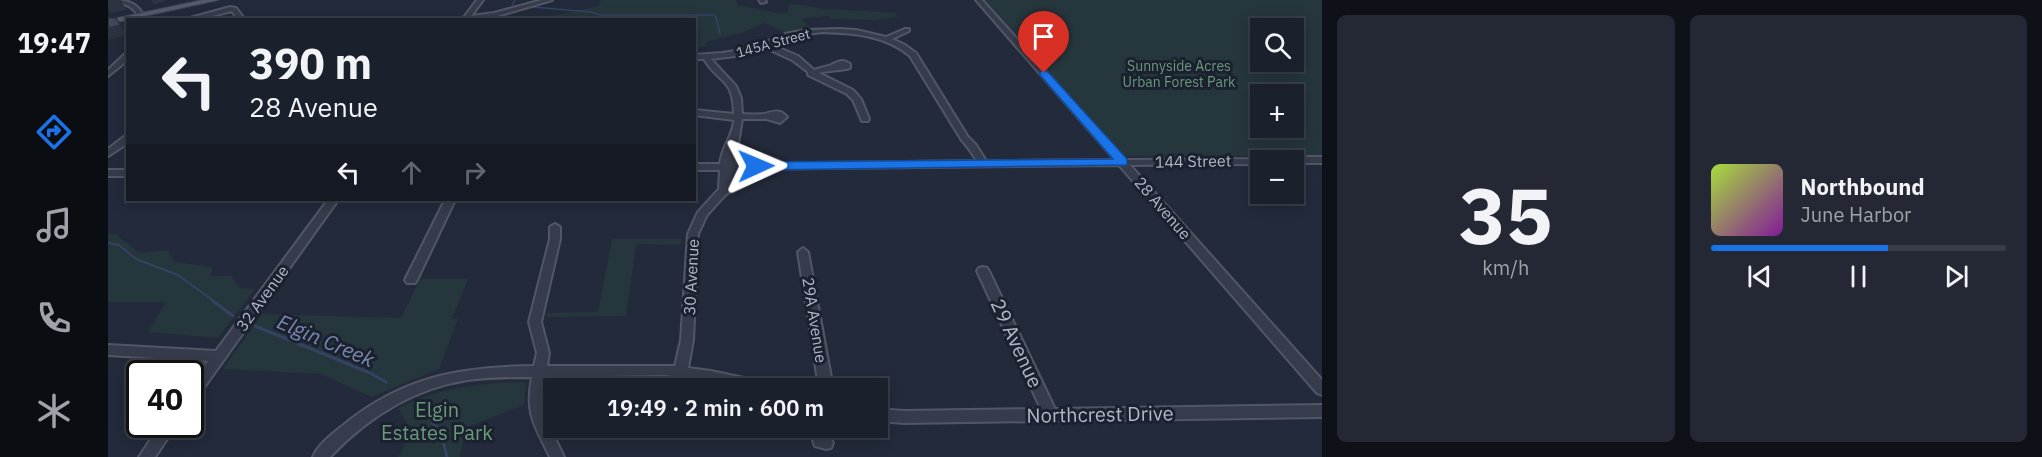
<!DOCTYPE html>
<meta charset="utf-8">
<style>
body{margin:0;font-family:"IBM Plex Sans",sans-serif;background:#232834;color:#f1f3f6;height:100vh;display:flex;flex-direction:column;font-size:22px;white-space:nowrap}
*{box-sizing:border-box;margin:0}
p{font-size:20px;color:#9fa3a9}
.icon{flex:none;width:33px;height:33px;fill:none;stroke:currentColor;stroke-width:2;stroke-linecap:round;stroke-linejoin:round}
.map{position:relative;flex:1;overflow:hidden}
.panel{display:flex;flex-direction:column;gap:15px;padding:15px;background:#0e1218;width:720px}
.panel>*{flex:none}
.guide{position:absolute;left:18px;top:18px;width:570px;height:183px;border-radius:0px;box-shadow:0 3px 15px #0003,0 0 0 2px #383e48;background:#1a202c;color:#f1f3f6;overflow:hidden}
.fabs{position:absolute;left:1142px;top:18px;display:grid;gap:12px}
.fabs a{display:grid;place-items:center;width:54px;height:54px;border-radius:0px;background:#1a202c;box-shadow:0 3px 15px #0003,0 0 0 2px #383e48;font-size:30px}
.speed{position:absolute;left:18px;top:360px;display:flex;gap:12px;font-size:30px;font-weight:700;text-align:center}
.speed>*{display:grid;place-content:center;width:78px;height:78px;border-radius:50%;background:#1a202c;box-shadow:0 3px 15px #0003,0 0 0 2px #383e48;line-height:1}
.speed .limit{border:3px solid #111;border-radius:9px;background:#fff;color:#111}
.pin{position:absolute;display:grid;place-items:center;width:51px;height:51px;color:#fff;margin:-62px -26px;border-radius:50% 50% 50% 0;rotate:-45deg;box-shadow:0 0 6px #0007}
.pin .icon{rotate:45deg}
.me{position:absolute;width:66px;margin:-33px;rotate:89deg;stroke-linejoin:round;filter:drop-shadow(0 0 4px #0008)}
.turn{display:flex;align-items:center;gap:21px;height:126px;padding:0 24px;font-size:27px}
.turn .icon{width:78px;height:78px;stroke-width:2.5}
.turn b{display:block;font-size:42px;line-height:51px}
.lanes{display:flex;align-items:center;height:57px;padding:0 24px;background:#0003;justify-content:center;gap:30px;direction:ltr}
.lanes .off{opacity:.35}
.panel .tile{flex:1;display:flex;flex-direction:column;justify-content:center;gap:9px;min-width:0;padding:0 21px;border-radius:9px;background:#232834}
.panel .dial{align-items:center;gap:0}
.dial b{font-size:78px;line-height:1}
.song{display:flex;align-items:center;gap:18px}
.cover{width:72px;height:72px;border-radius:9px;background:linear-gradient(135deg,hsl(80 70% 55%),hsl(290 70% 35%))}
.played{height:6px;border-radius:3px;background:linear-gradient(90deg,#1a73e8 60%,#383e48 60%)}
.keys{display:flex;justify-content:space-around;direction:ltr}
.panel .tiles{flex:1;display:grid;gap:15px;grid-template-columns:repeat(2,1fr)}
.trip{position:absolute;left:435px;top:378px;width:345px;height:60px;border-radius:0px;background:#1a202c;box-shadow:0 3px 15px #0003,0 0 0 2px #383e48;font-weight:600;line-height:60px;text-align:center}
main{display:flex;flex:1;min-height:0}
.tabs{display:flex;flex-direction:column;width:108px;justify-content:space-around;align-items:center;background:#0a0d12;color:#9fa3a9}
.tabs .icon{width:42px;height:42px}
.tabs .on{color:#1a73e8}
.tabs b{font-size:27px;color:#f1f3f6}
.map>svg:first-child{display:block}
.green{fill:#25363c;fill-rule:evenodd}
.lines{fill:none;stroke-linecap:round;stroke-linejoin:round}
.stream-far2{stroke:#364262;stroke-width:1.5}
.stream-far1{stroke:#364262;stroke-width:2}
.stream{stroke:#364262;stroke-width:3}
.minor-casing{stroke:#525766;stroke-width:4}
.major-casing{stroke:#404554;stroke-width:2}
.minor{fill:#373c4c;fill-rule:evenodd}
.major{fill:#555b6c;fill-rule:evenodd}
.shaded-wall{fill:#2e3341}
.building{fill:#42495d;stroke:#2e3341;stroke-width:1.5}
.route{fill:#1a73e8;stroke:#114b97;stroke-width:1.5}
.labels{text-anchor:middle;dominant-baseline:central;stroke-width:6;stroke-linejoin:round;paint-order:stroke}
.far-street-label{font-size:14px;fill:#b2b7c7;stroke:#1c2130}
.far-park-label{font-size:14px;fill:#69987b;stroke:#1c2130}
.street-label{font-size:16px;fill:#b2b7c7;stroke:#1c2130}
.near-street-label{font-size:20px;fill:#b2b7c7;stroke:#1c2130}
.near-park-label{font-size:20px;fill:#69987b;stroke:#1c2130}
.near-water-label{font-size:21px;font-style:italic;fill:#7a88af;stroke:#1c2130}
</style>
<main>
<nav class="tabs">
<b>19:47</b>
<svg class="icon on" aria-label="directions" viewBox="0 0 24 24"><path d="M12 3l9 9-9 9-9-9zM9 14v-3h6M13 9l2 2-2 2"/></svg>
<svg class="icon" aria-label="music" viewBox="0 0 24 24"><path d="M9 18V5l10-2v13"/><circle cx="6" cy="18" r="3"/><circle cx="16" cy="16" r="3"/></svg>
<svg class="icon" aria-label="phone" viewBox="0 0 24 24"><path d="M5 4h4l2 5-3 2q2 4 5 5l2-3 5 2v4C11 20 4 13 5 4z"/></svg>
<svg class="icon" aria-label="climate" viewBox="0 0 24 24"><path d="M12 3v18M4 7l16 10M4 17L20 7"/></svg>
</nav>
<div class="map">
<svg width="1214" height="457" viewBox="0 0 1214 457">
<rect width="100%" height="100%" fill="#232a3b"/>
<g class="green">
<path d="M493,0H628L630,5L670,13L680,12L681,5C693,2 707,9 719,9C742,10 764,11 787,13L790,17L765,20L724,19L720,16L693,19L704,29L678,33L657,23L633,33L598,42V47H587L586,20H422L491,6Z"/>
<path d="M876,0H1214V156H1016ZM1152,28H1185V62H1152ZM1152,94H1185V128H1152Z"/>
<polygon points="0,233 9,235 31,253 59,250 67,262 104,267 103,276 123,276 132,288 147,289 110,338 40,332 58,302 0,302"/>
<polygon points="504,239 573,239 573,245 533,244 528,246 518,316 439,317 439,313 490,312"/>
<polygon points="312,279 360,279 344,319 350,319 331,369 263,397 213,374 115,369 154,314 293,318"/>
<path d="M418,382L416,405L357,428L352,457H290L304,432L290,408C332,387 372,383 418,382Z"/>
</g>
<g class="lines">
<g class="stream-far2">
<polyline points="404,6 407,0"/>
<polyline points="410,11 425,7 483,12 492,15 605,15 608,17 612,34"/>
</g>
<polyline class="stream-far1" points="0,243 11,245 28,259 70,275 107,302"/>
<g class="stream">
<polyline points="105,301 125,316"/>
<polyline points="147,326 262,373 278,382"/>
<polyline points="308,402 333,433 339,457"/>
</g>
<defs>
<g id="minor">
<path d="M0,0C15,0 26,0 35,14L30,15C22,3 13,3 0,4Z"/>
<polygon points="369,0 375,0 363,16 386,13 434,0 444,0 386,17 354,20"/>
<polygon points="651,0 657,0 658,2 653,3"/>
<path d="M868,0H874L1017,160L1155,159L1156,160H1152V164L1022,165L1214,380V395L1209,393L1011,165L630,169V180L619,194L617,195L599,215L590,234L585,340L580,368L603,371L655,382L660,384L662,388H633L603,381L557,375L438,377L435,393L436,415L456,457H442C426,424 417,414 424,377C403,377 381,377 360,380C306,388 259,418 222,457H205C210,445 223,435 233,427C293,377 350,367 426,366L429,353L421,322L442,239V227L447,224L452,227V239L433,322L441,353L439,366H567L573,340L580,234L590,212L611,189L612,170H586V164H612C614,145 625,137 626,120L586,115V110L626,114V113C625,77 611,84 596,59H586V55L614,53L641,49L677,34L698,30L731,29L748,30L778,37L797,29H801V31L784,39L797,45L808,53L860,137L868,145L878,161L1007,160ZM714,32C745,33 777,35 802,56L853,139L861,149L869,161L630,164L629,150L634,119H659L672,123L679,117C671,108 665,112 656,114C649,115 641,114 634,114L633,98L628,86L603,59L635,55L658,48L684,60L700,72V75L739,94L745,100L754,121H760L761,119L753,99L745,90L711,73C722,70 731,71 742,68V64C733,58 730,62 723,65C718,67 711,68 706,70L690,56L664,45L686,36Z"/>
<polygon points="122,7 128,8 137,20 130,20 124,11 88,20 75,20"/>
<polygon points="17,54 20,54 20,60 0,76 0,70"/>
<polygon points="17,136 20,136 20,143 0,156 0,149"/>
<polygon points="1173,157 1214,157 1214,163 1185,163 1185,160 1168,160"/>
<rect x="0" y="170" width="20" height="6"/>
<polygon points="220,200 230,200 87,400 82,402 82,385 100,361 0,355 0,345 108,351"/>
<polygon points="337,200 347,200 309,280 307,283 299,283 297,280"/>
<polygon points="695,248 700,252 725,388 711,388 690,252"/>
<polygon points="875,267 879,268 881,271 947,409 1214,405 1214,417 796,423 770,421 770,409 796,411 933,409 869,271 871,268"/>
<polygon points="53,424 69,424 47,457 31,457"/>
<polygon points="708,428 722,428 720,437 723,438 725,443 723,448 718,449 707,446 705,441"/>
</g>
<polygon id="major" points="95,0 110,0 0,24 0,20"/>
</defs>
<use href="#minor" class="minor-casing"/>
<use href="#major" class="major-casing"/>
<use href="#minor" class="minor"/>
<use href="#major" class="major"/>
</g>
<g class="shaded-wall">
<polygon points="0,0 13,0 18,10 3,13 0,7"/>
<polygon points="43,0 59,0 46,5"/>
<polygon points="8,18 18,35 0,40 0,28"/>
</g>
<polygon class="building" points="0,18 8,18 12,25 0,28"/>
<polygon class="route" points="932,71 939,71 1019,159 1019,165 648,170 642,166 648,162 1005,159 932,75"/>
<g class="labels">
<g class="far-street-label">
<text transform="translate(665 43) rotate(-15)">145A Street</text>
</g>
<g class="far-park-label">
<text x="1071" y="66">Sunnyside Acres<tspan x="1071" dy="16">Urban Forest Park</tspan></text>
</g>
<g class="street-label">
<text transform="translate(1085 161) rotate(-1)">144 Street</text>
<text transform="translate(1055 208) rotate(49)">28 Avenue</text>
<text transform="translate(583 277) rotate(-87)">30 Avenue</text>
<text transform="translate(154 298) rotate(-54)">32 Avenue</text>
<text transform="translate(707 320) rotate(81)">29A Avenue</text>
</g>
<g class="near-street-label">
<text transform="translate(909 343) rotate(65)">29 Avenue</text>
<text transform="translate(992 414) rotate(-1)">Northcrest Drive</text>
</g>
<g class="near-park-label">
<text x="329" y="409">Elgin<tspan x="329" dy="23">Estates Park</tspan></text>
</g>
<g class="near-water-label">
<text transform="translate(218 340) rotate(23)">Elgin Creek</text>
</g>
</g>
</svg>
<div class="fabs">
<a><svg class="icon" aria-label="search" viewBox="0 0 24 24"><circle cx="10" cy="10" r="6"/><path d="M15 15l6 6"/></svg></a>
<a>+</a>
<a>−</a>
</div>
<div class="speed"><div class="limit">40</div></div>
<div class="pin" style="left:936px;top:73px;background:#d93025"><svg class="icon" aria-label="arrive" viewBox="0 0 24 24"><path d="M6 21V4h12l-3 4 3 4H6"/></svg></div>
<svg class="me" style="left:648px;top:166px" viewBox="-20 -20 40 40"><path d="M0-17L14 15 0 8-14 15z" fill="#1a73e8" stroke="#fff" stroke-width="4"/></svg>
<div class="trip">19:49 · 2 min · 600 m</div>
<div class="guide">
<div class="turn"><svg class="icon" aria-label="left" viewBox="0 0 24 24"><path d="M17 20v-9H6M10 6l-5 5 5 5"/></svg><div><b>390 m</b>28 Avenue</div></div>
<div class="lanes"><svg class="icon" aria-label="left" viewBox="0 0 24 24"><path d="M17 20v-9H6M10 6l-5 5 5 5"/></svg><svg class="icon off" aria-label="ahead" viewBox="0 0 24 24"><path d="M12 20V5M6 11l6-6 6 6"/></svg><svg class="icon off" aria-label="right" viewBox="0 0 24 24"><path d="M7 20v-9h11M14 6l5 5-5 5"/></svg></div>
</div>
</div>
<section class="panel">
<div class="tiles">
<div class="tile dial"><b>35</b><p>km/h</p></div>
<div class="tile">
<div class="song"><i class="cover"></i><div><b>Northbound</b><p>June Harbor</p></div></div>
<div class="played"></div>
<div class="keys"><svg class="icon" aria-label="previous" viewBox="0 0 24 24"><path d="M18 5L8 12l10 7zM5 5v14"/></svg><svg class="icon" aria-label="pause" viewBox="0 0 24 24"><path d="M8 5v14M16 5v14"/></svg><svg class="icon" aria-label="next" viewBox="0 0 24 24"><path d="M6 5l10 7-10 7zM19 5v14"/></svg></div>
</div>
</div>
</section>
</main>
